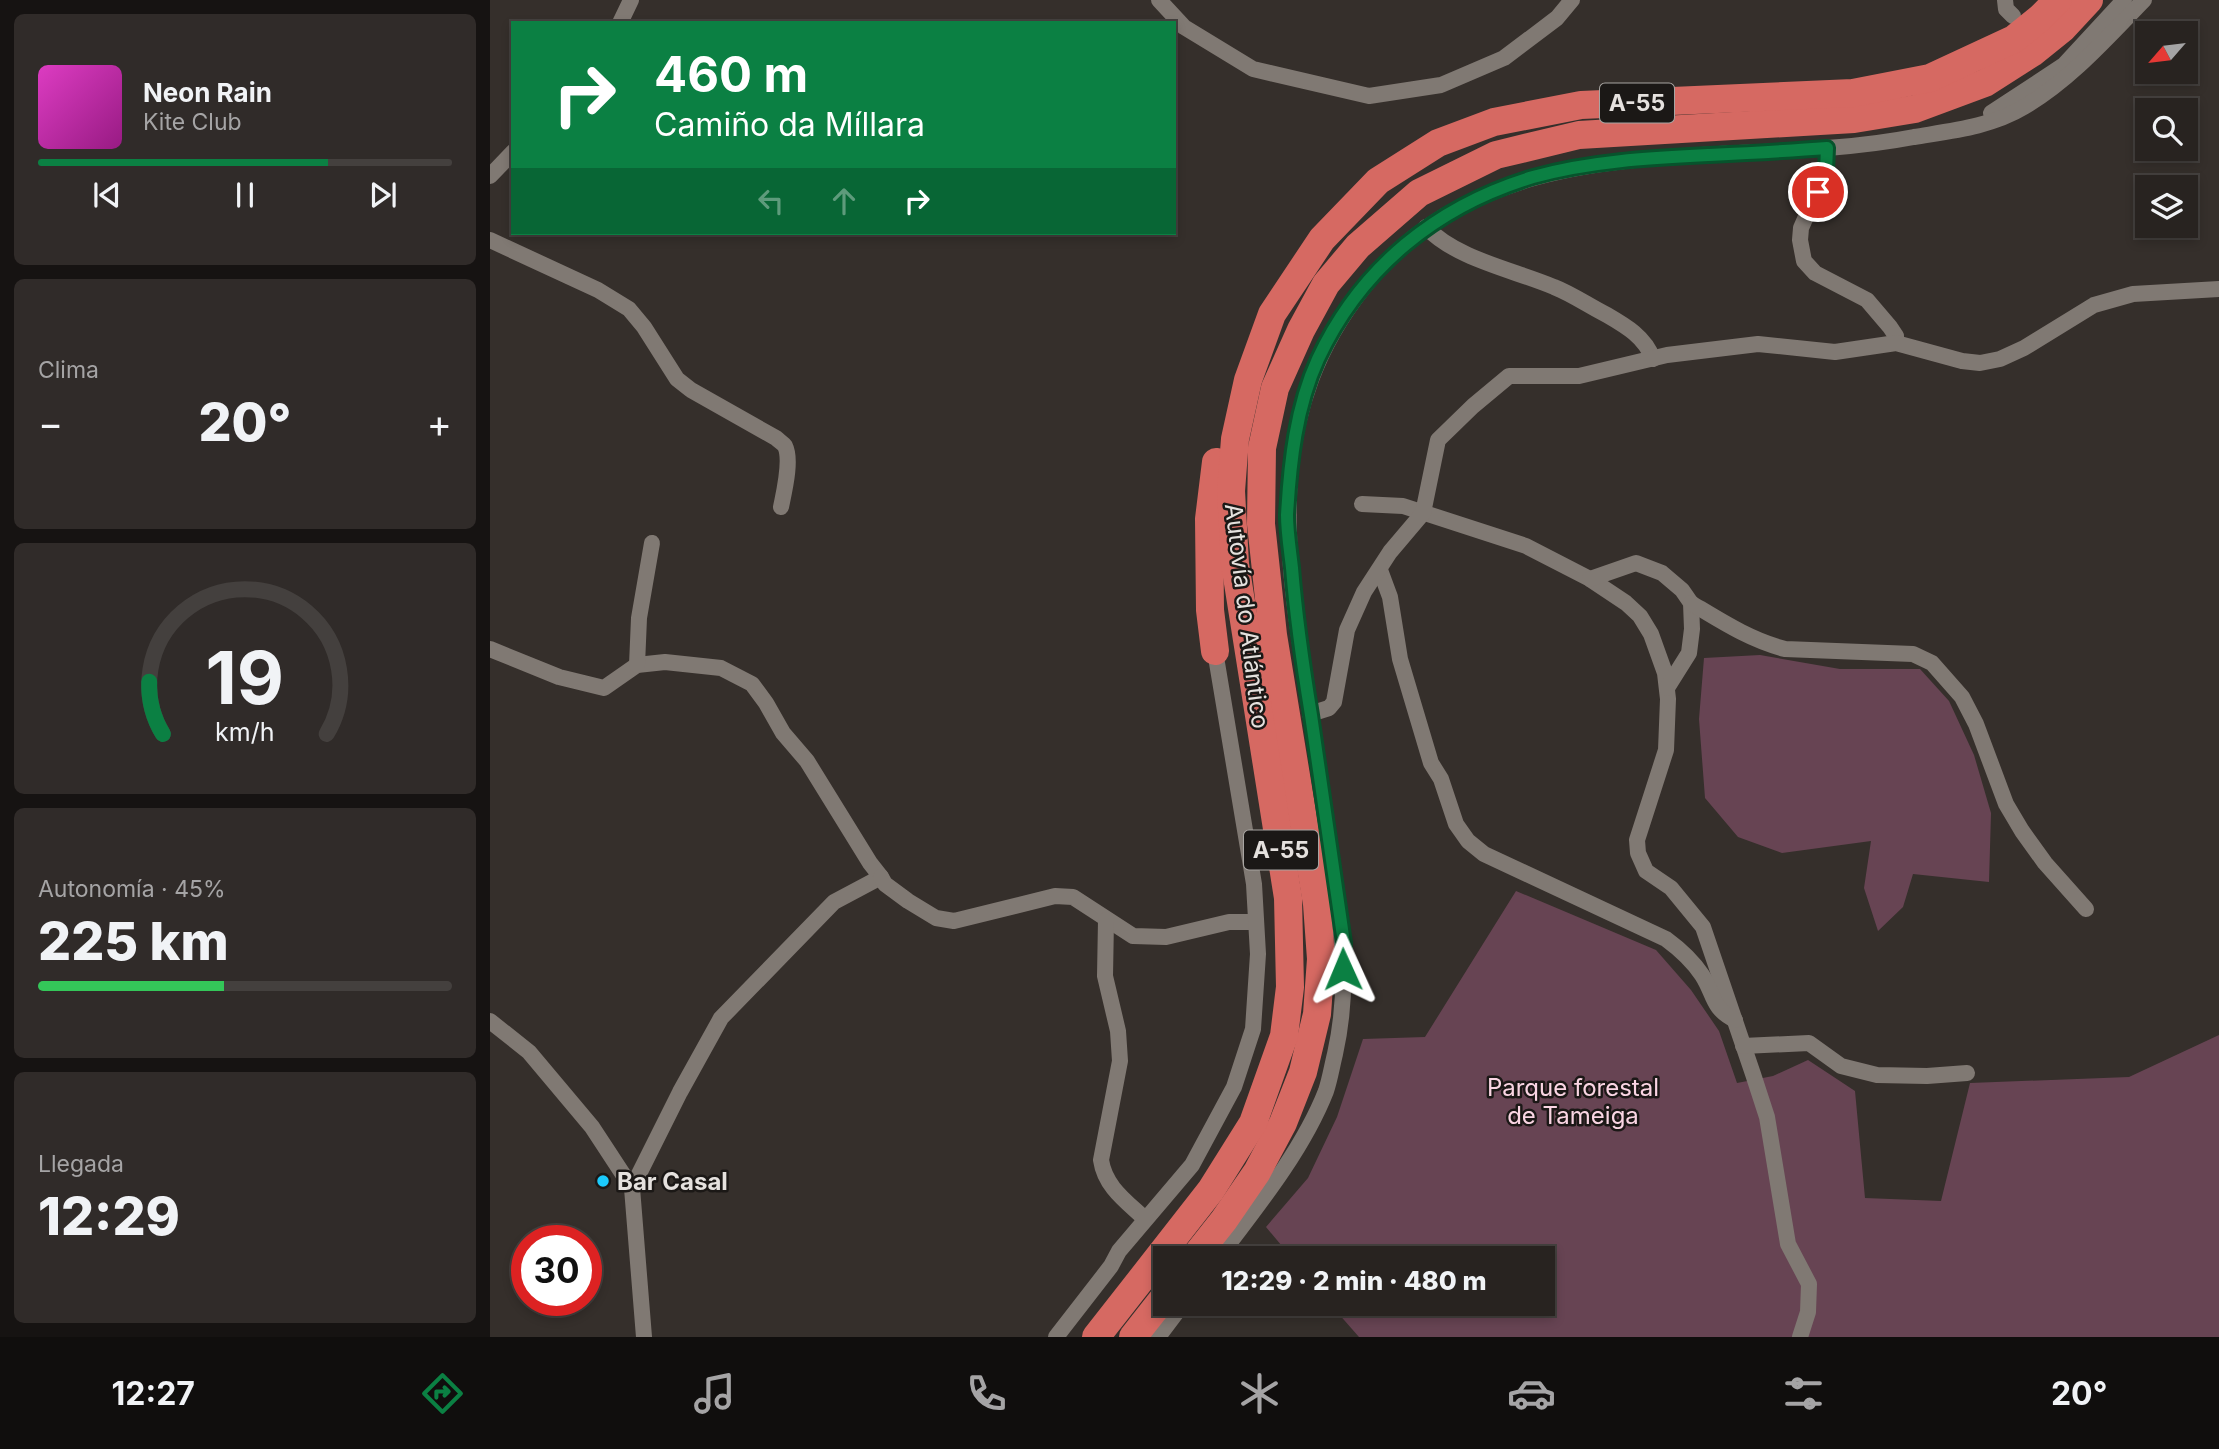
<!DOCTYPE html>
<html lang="es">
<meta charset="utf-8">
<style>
body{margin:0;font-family:Inter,sans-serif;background:#302b29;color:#f1f3f6;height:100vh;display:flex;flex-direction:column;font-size:26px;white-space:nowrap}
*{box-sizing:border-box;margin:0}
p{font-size:23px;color:#a5a4a5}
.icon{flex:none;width:38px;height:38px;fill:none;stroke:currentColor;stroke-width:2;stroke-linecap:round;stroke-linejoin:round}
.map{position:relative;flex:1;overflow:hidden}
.side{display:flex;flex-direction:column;gap:14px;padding:14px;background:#161312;width:490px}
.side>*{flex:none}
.banner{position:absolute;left:21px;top:21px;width:665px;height:214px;border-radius:0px;box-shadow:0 4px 10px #0003,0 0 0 2px #44403e;background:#0b8043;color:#fff;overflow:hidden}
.needle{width:46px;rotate:242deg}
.fabs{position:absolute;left:1645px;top:21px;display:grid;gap:14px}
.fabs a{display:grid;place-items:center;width:63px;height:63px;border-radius:0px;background:#282320;box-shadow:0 4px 10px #0003,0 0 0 2px #44403e;font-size:35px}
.speed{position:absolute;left:21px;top:1225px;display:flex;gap:14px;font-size:35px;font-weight:700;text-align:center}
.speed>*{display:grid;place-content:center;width:91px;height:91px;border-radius:50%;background:#282320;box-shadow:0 4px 10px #0003,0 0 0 2px #44403e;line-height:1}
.speed .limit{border:10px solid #d22;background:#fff;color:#111}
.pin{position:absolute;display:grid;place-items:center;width:60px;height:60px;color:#fff;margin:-30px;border:4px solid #fff;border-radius:50%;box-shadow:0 2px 7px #0007}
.me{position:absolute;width:77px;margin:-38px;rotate:359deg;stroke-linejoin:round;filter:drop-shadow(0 0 5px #0008)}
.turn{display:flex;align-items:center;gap:24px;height:147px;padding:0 28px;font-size:32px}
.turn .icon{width:91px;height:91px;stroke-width:2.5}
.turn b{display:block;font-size:49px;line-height:60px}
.lanes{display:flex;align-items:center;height:66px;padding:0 28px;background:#0003;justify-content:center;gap:35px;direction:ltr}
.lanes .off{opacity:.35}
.big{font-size:52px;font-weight:800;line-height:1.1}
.side .tile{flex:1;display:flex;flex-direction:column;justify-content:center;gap:10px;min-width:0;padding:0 24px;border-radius:10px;background:#302b29}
.side .dial{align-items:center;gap:0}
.dial svg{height:182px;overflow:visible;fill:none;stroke:#44403e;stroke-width:7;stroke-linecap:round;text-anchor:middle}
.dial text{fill:#f1f3f6;stroke:none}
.song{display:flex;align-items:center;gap:21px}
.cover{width:84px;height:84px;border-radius:10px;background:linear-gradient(135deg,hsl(310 70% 55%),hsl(310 70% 35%))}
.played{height:7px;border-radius:4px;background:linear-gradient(90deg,#0b8043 70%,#44403e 70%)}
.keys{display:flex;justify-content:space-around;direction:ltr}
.heat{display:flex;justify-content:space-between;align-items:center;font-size:38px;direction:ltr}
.charge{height:10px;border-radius:5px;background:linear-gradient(90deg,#34c759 45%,#44403e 0)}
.trip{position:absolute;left:663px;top:1246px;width:402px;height:70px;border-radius:0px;background:#282320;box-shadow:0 4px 10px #0003,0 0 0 2px #44403e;font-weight:800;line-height:70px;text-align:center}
.tabs{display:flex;height:112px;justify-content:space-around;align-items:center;background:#100e0d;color:#a5a4a5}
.tabs .icon{width:49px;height:49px}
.tabs .active{color:#0b8043}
.tabs b{font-size:32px;color:#f1f3f6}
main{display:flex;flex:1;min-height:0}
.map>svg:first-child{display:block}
.green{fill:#674453}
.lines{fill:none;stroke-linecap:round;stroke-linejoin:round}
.minor{stroke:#807973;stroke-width:16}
.motorway{stroke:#d66962;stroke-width:28}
.route-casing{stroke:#07532c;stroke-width:18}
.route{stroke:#0b8043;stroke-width:12}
.poi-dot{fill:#1bcafc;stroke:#1b1816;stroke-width:2.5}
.labels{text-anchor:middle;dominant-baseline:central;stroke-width:5;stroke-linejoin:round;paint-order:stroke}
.shield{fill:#1b1816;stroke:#a8a5a2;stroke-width:2}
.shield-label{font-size:23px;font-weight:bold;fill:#e5e1de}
.street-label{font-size:24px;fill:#e5e1de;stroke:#1b1816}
.park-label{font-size:24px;fill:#fad5e3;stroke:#1b1816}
.poi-label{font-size:24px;font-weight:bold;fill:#e5e1de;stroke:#1b1816;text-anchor:start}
</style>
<main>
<section class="side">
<div class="tile">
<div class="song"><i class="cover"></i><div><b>Neon Rain</b><p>Kite Club</p></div></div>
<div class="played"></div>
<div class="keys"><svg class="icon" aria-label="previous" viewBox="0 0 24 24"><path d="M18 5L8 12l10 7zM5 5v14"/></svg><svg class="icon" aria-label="pause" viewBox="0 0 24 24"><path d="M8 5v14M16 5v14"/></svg><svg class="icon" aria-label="next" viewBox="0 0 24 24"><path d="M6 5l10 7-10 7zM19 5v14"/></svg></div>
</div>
<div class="tile"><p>Clima</p>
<div class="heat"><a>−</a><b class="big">20°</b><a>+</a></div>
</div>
<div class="tile dial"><svg viewBox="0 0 100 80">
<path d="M14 69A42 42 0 1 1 86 69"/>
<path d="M14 69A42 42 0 0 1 8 46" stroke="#0b8043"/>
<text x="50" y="56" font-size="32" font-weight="700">19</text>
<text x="50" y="72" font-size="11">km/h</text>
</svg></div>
<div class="tile"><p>Autonomía · 45%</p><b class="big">225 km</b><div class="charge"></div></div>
<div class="tile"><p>Llegada</p><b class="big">12:29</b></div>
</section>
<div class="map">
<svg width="1729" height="1337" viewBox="0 0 1729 1337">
<rect width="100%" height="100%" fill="#352f2b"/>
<g class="green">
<polygon points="1270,655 1350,669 1430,669 1459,701 1484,755 1501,813 1499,882 1423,874 1413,907 1388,931 1374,888 1381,841 1292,853 1248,837 1215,798 1209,719 1214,658"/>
<polygon points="1026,891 1166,950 1201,990 1229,1031 1247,1083 1283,1076 1318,1060 1365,1091 1375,1198 1451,1201 1480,1083 1639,1077 1729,1035 1729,1337 869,1337 840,1304 1054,1304 1054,1258 802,1258 776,1227 818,1178 847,1117 873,1039 935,1037"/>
</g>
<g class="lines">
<g class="minor">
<polyline points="669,0 694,27 763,69 879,96 951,85 1014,58 1067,18 1082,0"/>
<polyline points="1515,0 1516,9 1523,16"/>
<polyline points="130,23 141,0"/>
<polyline points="1501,113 1574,65 1634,0"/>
<polyline points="1337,148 1336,171 1311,228 1310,240 1314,261 1325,273 1377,300 1400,327 1406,336 1406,343"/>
<polyline points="0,176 23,152"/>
<path d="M936,227C966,259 1024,270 1064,287C1082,294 1099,306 1117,315C1136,326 1155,337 1163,359"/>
<path d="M0,240L108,290L139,309L154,327L187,379L201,390L286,438C289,441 293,443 295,446C302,460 294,492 291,507"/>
<polyline points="872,504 913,506 1036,546 1100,579 1136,603 1150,616 1161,634 1175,673 1178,699 1176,750 1147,840 1148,853 1156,871 1181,888 1213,927 1263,1074 1277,1117 1298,1244 1319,1284 1318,1312 1310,1337"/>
<path d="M890,570L900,597L910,659L941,763L951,779L966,824L978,841L994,854L1176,939C1191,950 1202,960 1212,975C1225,995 1221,1008 1245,1020"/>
<polyline points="1100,579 1146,563 1172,573 1192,590 1201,603 1202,629 1199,653 1177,688"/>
<path d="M1201,603C1231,621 1260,640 1295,649L1423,654L1442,663L1472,697L1486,724L1516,804L1532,831L1555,863L1596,909"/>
<polyline points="0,649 69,677 114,688 147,665 175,662 231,668 262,684 276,703 293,733 317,761 380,863 391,877 344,902 231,1018 190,1092 142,1188"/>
<polyline points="147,665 149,618 162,543"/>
<polyline points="820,714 839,708 844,702 857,630 874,592 900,552 933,513 948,440 983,406 1019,376 1089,376 1177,355 1268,344 1345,352 1406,343 1472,361 1490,363 1510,359 1534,348 1604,305 1643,294 1729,289"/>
<polyline points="391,877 395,884 418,901 446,918 464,921 565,896 583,897 643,936 676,937 739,922 766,922"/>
<path d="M616,920L615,976L628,1031L630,1061L611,1160C615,1187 636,1201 655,1219"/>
<polyline points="0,1021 39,1052 102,1127 142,1188 154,1337"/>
<polyline points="1253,1046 1319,1043 1351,1066 1387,1075 1437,1076 1477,1073"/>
<path d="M728,1258C766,1208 813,1150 836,1091C840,1079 842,1066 845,1054C860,987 852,932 843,865C834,803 824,740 815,677C793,536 778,408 874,287C1009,117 1237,173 1424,137C1460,131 1501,127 1534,107C1580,80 1617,38 1654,0"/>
<polyline points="566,1337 621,1266 629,1251 702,1165 744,1087 763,1029 768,954 764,884 725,651"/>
<polyline points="668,1337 693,1304"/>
</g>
<g class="motorway">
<polyline points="725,651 720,610 719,519 726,462"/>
<polyline points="704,1258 734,1220 767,1172 793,1123 813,1072 827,1014 831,959 827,904 783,635 771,524 772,448 785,388 811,330 836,284 868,246 929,193 1006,155 1089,135 1364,119 1425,109 1495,83 1542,53 1573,28 1599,0"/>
<polyline points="606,1337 721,1190 763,1123 794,1036 800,987 798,898 745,564 741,491 745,439 758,380 782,314 832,239 888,181 948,143 1004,122 1091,105 1363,93 1440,78 1524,39 1550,18 1568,0"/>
<polyline points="643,1337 676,1295"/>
</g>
</g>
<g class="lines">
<defs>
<path id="route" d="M853,969L854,943C843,867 832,791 821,715C813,666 806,617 802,568C800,550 797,532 797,515C800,462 806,407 828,359C871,267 947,206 1043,177C1100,161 1160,158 1219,155C1259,153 1298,151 1337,148L1336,171L1328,192"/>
</defs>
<use href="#route" class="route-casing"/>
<use href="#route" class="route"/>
</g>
<circle class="poi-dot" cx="113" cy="1181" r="7"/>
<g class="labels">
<g class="shield">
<rect x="1110" y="83.5" width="74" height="39" rx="5"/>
<rect x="754" y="830.5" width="74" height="39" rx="5"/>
</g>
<g class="shield-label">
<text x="1147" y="103">A-55</text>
<text x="791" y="850">A-55</text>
</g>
<g class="street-label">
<text transform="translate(757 616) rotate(83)">Autovía do Atlántico</text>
</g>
<g class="park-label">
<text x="1083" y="1087">Parque forestal<tspan x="1083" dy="28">de Tameiga</tspan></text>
</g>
<g class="poi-label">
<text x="127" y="1181">Bar Casal</text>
</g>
</g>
</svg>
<div class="fabs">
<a><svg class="needle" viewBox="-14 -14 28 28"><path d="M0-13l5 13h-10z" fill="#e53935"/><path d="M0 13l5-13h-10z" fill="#a5a4a5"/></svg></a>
<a><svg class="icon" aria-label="search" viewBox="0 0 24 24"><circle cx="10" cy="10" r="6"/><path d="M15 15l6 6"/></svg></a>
<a><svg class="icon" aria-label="layers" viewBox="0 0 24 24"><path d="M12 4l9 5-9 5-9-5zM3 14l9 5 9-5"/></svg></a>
</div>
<div class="speed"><div class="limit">30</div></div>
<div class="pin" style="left:1328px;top:192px;background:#d93025"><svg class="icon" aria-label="arrive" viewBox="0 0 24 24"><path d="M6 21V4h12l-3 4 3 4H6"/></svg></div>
<svg class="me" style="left:853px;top:969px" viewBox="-20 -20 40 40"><path d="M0-17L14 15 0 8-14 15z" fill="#0b8043" stroke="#fff" stroke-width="4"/></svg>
<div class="trip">12:29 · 2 min · 480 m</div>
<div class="banner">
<div class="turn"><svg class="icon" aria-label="right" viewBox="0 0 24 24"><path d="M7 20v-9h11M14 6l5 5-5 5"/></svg><div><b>460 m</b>Camiño da Míllara</div></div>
<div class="lanes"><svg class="icon off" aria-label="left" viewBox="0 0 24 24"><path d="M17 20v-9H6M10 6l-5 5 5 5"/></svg><svg class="icon off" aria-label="ahead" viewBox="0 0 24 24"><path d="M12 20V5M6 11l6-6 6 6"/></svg><svg class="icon" aria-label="right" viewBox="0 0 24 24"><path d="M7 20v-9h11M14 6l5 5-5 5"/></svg></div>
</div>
</div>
</main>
<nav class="tabs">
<b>12:27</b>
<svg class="icon active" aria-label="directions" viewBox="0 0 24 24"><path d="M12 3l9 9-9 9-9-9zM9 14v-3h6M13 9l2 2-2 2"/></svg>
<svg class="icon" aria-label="music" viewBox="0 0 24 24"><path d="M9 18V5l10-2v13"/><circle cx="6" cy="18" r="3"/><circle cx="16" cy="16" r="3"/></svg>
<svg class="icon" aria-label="phone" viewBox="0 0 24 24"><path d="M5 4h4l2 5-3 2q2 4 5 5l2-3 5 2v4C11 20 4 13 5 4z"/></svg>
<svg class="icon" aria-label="climate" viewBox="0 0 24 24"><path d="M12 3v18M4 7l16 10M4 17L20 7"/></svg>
<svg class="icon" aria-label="car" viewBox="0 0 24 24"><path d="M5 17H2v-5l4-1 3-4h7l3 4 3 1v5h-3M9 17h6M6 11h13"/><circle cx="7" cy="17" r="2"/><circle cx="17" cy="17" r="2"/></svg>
<svg class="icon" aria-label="filters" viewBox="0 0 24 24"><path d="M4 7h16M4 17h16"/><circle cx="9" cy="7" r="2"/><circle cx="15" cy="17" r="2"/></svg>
<b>20°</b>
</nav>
